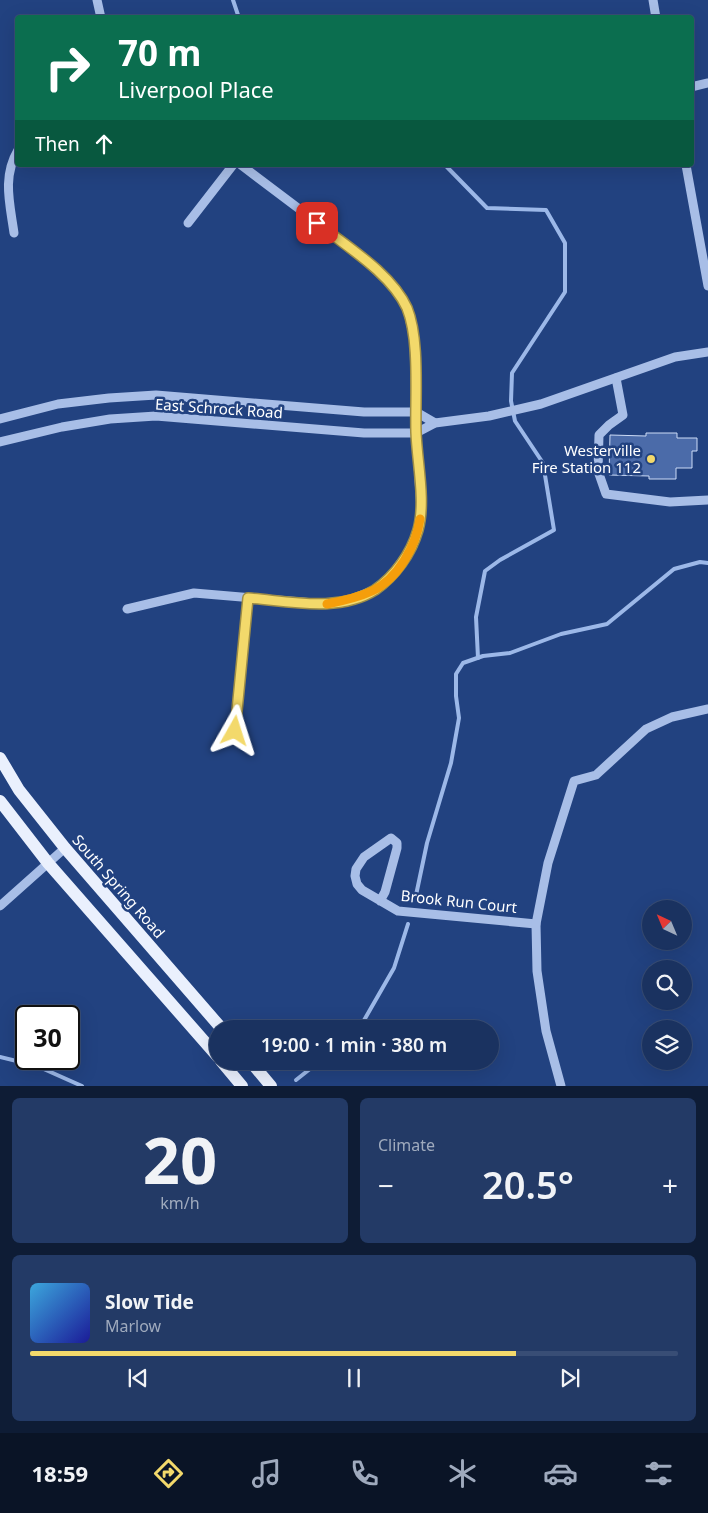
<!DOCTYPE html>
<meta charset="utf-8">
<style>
body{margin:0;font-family:"Noto Sans",sans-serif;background:#233a66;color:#f1f3f6;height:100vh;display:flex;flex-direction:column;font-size:19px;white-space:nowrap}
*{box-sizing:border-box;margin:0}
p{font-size:16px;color:#9faabd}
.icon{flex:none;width:28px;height:28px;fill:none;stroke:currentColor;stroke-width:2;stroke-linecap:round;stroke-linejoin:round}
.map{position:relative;height:1086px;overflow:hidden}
.drawer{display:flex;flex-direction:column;gap:12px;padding:12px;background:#0e1c35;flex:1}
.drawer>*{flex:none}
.hud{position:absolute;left:15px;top:15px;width:679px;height:152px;border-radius:5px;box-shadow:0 5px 20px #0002,0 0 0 1px #384d75;background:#0b6e4f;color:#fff;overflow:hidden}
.needle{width:32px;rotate:316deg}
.controls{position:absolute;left:642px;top:900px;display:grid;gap:10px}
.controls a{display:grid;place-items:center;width:50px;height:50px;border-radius:50%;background:#1a3260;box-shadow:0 5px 20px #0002,0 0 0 1px #384d75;font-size:25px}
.speed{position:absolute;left:15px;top:1005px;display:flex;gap:10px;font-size:25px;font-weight:700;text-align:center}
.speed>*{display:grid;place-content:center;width:65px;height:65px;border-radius:50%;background:#1a3260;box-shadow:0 5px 20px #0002,0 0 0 1px #384d75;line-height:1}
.speed .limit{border:2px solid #111;border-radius:8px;background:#fff;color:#111}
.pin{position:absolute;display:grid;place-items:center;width:42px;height:42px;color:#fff;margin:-21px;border-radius:10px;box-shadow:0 2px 8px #0006}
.me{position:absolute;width:55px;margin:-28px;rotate:6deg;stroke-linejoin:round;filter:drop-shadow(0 0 4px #0008)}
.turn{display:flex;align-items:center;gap:18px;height:105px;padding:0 20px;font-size:22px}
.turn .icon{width:65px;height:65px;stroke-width:2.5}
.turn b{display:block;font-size:35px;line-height:42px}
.then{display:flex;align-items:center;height:48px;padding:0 20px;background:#0003;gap:10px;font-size:19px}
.big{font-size:38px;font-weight:600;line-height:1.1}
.drawer .tile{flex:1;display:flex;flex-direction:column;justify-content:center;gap:8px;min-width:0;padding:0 18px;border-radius:8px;background:#233a66}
.drawer .dial{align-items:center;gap:0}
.dial b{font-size:65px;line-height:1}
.song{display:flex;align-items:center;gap:15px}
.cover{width:60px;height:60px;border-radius:8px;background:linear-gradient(135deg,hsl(200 70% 55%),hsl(240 70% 35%))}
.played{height:5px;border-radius:2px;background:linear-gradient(90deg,#f3d96b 75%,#384d75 75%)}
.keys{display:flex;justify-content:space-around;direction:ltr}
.heat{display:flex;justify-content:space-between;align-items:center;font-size:28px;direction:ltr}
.drawer .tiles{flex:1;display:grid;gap:12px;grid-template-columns:1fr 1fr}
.tile:last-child{grid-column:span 2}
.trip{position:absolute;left:209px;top:1020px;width:290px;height:50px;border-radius:25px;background:#1a3260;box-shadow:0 5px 20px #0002,0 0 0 1px #384d75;font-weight:600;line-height:50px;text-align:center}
.tab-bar{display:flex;height:80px;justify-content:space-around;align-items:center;background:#0a1426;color:#9faabd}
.tab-bar .icon{width:35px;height:35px}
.tab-bar .on{color:#f3d96b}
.tab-bar b{font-size:22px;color:#f1f3f6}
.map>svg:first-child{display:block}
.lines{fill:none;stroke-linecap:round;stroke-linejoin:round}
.stream{stroke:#9cb8e8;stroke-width:4}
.building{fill:#4b6ba9;stroke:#ccdbf6}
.minor{stroke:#a8bee7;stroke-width:9}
.major{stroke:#eaf0fd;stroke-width:12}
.route-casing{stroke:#9e8d46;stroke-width:12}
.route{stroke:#f3d96b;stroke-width:9}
.slow{stroke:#f59e0b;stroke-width:9}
.poi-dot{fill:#f3d96b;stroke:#224280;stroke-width:2}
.labels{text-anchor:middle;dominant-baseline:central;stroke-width:5;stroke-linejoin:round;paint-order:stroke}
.street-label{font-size:15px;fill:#fff;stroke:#224280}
.poi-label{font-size:15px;fill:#fff;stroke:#224280;text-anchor:end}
</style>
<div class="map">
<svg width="708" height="1086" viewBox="0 0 708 1086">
<rect width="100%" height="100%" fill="#224280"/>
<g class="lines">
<g class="stream">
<polyline points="233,0 239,18"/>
<polyline points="445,165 487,208 546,210 565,243 565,292 512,373 511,401 515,421 543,463 554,530 500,560 485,571 476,617 478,658"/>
<polyline points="415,900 427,843 451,763 459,718 456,696 456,674 463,663 483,656 510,653 561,634 607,624 674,569 700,562 708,563"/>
<polyline points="359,1029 394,968 408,924"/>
<polyline points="0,1057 37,1066 82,1086"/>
<polyline points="296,1080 320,1061"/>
</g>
</g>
<polygon class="building" points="646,433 677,433 677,438 697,438 697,451 692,451 692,468 676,468 676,479 649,479 649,476 609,475 610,435 646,436"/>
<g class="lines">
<g class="minor">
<polyline points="97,0 101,18"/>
<polyline points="653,0 656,18"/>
<polyline points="691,87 708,83"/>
<polyline points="686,165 708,286"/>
<polyline points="188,223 233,165"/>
<path d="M14,233C10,204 2,177 18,150"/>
<polyline points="616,378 623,415 609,425 599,435 598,471 606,494 670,502 708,500"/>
<polyline points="0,419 58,404 109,398 156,395 364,412 416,412 435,423"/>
<polyline points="0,442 62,427 110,419 156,416 364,433 416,433 435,423 489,416 541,404 675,357 708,352"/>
<polyline points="127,609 194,593 326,604 350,600 374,590 391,576 413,546 419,528 421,510 416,433 414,339 407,308 392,285 355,251 241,165"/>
<polyline points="235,731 248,598"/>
<polyline points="380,901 385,892 397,848 397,843 391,838 364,857 356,869 355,876 357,884 362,890 398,911 536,924"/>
<polyline points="0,906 65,848"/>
<polyline points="561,1086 546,1031 537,971 536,924 548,863 574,781 596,775 646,729 672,717 708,709"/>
</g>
<g class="major">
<polyline points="0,758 19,790 65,848 222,1029"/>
<polyline points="0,801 48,863 218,1057"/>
<polyline points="221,1061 242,1086"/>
<polyline points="250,1061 271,1086"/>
</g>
</g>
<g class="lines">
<defs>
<path id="route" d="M235,731L248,598C288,601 339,613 375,590C395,576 411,554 418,530C426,501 417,462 416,432C415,396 420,340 407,308C391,273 346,246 317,223"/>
</defs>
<use href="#route" class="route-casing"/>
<use href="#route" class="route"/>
<path class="slow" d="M327,604C342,601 357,598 372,591C398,579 416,546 420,519"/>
</g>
<circle class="poi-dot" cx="651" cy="459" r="5"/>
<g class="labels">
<g class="street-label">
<text transform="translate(219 408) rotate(4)">East Schrock Road</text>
<text transform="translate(119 886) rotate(49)">South Spring Road</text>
<text transform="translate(459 901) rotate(6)">Brook Run Court</text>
</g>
<g class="poi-label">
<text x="641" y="450">Westerville<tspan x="641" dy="17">Fire Station 112</tspan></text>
</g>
</g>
</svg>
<div class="controls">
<a><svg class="needle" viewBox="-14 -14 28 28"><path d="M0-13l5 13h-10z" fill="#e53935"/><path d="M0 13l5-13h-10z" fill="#9faabd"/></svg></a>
<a><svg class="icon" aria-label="search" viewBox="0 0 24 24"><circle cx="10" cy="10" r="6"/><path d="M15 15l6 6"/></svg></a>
<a><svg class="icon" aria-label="layers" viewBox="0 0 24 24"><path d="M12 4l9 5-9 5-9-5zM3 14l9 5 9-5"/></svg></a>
</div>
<div class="speed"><div class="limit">30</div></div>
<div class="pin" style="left:317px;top:223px;background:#d93025"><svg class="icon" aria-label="arrive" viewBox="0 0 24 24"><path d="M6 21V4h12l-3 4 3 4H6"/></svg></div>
<svg class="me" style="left:235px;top:731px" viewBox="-20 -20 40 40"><path d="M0-17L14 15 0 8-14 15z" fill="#f3d96b" stroke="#fff" stroke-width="4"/></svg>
<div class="trip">19:00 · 1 min · 380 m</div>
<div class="hud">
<div class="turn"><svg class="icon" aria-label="right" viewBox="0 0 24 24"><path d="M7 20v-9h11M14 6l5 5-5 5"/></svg><div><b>70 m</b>Liverpool Place</div></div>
<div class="then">Then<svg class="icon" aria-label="ahead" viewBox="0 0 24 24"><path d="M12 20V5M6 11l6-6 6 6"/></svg></div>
</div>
</div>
<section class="drawer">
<div class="tiles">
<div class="tile dial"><b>20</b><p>km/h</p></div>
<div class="tile"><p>Climate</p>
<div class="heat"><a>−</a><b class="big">20.5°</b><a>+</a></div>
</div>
<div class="tile">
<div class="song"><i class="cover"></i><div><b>Slow Tide</b><p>Marlow</p></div></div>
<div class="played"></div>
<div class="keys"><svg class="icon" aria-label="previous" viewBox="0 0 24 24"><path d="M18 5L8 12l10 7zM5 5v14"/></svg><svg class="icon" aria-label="pause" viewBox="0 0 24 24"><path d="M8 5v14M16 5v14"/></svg><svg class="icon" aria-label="next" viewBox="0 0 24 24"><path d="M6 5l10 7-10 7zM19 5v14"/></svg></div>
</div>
</div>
</section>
<nav class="tab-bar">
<b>18:59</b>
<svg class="icon on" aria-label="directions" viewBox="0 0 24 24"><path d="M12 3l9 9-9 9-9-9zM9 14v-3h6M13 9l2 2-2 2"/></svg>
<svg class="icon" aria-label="music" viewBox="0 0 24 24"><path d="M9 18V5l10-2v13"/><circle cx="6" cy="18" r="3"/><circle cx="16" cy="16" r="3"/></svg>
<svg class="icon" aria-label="phone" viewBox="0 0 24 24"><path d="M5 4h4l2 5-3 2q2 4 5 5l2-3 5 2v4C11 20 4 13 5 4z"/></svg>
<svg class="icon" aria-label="climate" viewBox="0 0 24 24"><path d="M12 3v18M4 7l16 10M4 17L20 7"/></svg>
<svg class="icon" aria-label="car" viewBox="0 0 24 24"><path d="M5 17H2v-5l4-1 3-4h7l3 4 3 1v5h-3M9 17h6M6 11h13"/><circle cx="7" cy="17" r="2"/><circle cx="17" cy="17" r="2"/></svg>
<svg class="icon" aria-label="filters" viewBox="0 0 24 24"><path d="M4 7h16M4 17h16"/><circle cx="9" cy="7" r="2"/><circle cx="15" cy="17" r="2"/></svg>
</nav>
